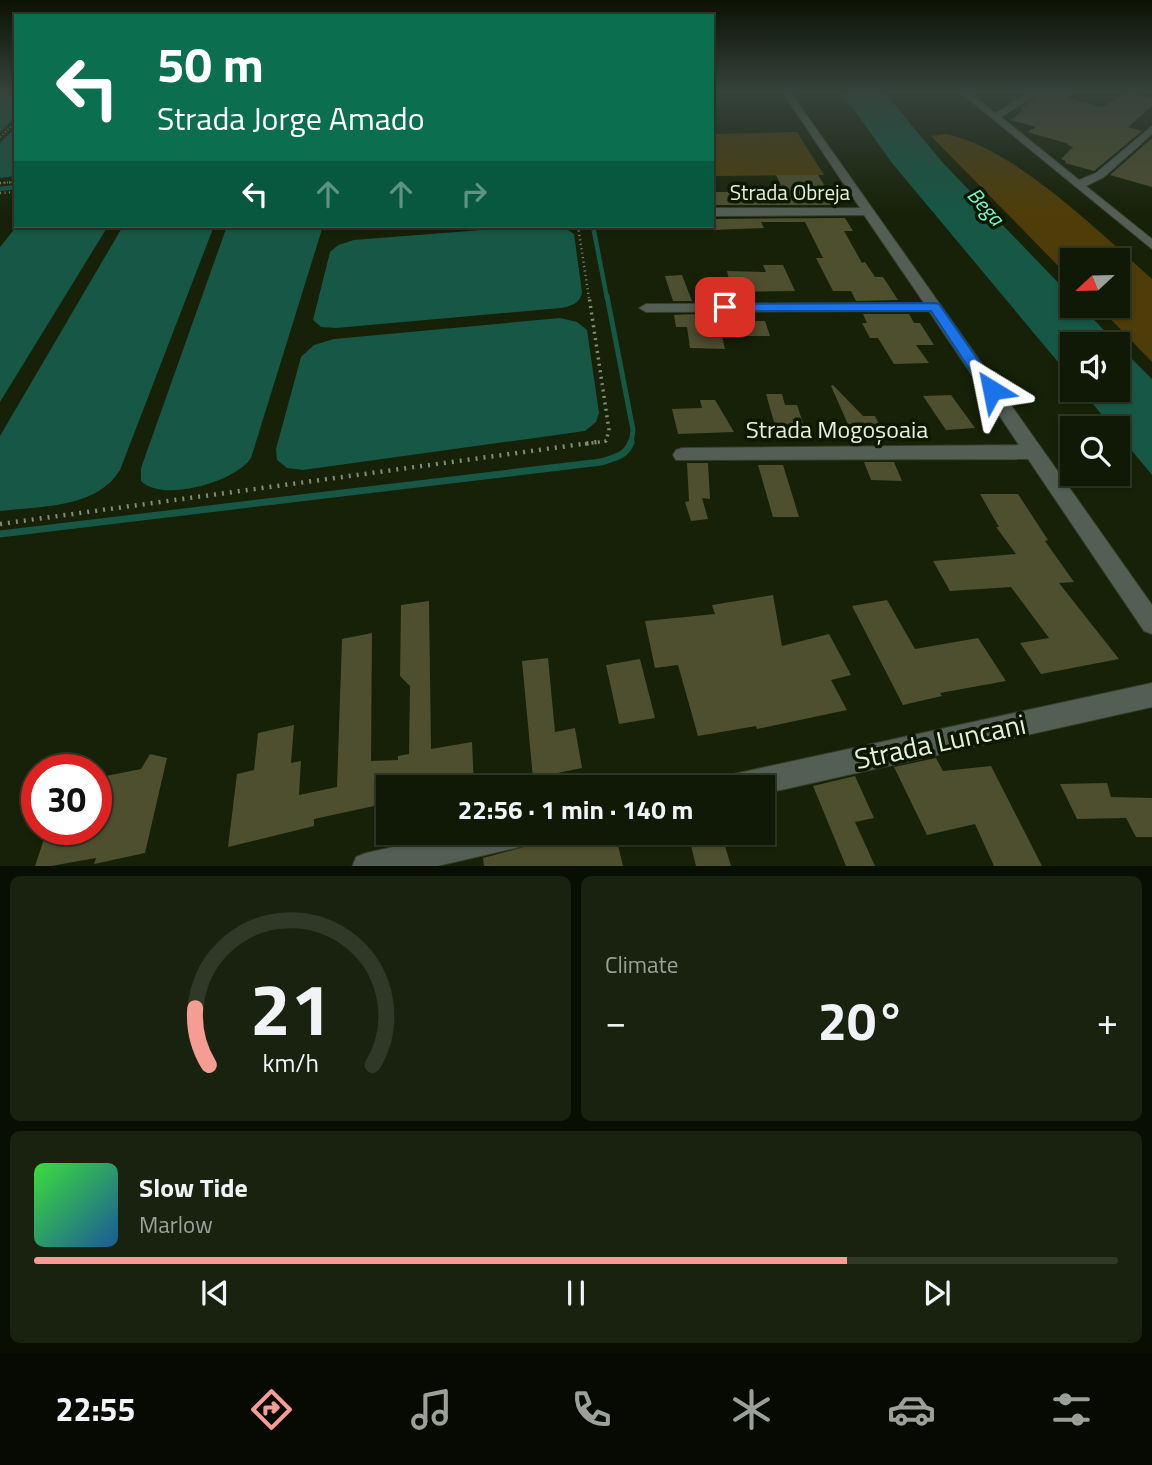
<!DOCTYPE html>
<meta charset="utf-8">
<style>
body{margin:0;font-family:"Titillium Web",sans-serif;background:#19220f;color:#f1f3f6;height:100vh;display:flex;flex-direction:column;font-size:26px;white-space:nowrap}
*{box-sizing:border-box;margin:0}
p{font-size:23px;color:#9ca09a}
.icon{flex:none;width:38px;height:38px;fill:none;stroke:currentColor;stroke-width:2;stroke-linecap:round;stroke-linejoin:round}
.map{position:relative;height:866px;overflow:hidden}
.drawer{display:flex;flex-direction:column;gap:10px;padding:10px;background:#090e03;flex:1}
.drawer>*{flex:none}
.top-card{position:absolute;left:14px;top:14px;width:700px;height:214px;border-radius:0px;box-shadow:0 2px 5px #0004,0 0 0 2px #303827;background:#0b6e4f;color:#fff;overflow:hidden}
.needle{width:46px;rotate:248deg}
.buttons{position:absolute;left:1060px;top:248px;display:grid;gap:14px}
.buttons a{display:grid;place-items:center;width:70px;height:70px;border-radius:0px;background:#101905;box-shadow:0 2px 5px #0004,0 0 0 2px #303827;font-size:35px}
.speed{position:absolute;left:21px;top:754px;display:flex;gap:14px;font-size:35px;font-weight:700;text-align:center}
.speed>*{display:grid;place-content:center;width:91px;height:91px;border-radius:50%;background:#101905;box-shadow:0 2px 5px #0004,0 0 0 2px #303827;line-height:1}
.speed .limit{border:10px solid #d22;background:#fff;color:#111}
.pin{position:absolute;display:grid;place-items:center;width:60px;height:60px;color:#fff;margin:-30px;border-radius:14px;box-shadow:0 4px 10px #0006}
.me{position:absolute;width:77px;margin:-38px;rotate:325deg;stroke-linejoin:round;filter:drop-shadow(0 0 5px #0008)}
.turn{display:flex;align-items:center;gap:24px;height:147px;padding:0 28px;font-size:32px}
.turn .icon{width:91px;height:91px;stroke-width:2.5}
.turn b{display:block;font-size:49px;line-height:60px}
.lanes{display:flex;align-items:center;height:66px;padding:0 28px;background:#0003;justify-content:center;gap:35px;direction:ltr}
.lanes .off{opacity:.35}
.big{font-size:52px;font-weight:700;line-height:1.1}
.drawer .tile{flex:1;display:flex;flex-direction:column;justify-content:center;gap:10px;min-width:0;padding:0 24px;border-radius:10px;background:#19220f}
.drawer .dial{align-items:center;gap:0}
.dial svg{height:182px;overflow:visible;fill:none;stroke:#303827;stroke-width:7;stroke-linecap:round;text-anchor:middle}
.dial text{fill:#f1f3f6;stroke:none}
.song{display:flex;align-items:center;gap:21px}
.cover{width:84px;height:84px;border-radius:10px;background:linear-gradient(135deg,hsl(120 70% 55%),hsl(210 70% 35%))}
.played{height:7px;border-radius:4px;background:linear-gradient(90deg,#f59c93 75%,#303827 75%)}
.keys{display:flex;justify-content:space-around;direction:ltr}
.heat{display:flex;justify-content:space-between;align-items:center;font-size:38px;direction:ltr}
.drawer .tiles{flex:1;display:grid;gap:10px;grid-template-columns:1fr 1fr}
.tile:last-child{grid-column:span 2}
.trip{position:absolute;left:376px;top:775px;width:399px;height:70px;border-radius:0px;background:#101905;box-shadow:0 2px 5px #0004,0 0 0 2px #303827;font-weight:700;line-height:70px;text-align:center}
.tab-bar{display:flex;height:112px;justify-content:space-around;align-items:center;background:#060a02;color:#9ca09a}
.tab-bar .icon{width:49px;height:49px}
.tab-bar .on{color:#f59c93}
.tab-bar b{font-size:32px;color:#f1f3f6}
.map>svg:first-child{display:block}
.green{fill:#4f3d09}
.water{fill:#165745}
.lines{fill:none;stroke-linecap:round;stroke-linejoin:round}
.stream-far2{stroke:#165745;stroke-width:4.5}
.stream-far1{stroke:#165745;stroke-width:5}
.stream{stroke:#165745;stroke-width:7}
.building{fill:#4e4f2f}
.minor-casing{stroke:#333e25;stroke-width:2}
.path-far3{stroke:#818b76;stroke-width:2;stroke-dasharray:1 2.5;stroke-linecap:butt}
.path-far2{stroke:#818b76;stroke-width:2.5;stroke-dasharray:1 3.5;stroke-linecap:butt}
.path-far1{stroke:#818b76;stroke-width:3.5;stroke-dasharray:2 4.5;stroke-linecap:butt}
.path{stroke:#818b76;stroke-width:4.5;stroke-dasharray:2 6;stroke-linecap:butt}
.minor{fill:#535f55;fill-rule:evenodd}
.route{fill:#1a73e8;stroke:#114b97;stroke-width:2}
.labels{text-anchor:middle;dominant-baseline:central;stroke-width:7;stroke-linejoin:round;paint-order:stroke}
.far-street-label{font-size:21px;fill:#e6efde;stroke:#0d1801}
.far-water-label{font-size:21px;font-style:italic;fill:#80f3cf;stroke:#0d1801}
.street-label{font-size:24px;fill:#e6efde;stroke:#0d1801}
.near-street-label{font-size:28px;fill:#e6efde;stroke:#0d1801}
</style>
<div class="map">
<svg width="1152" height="867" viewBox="0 0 1152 867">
<rect width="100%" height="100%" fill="#162107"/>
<g class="green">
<polygon points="797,132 824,175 712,176 712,134"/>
<path d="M945,134C1014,147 1100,233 1152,279V362L1098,306H1118V261H1073V281L931,136Z"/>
</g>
<g class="water">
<polygon points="0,93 16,93 16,117 0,132"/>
<polygon points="842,93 885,93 943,163 1073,298 1073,306 1081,306 1118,345 1073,345 1073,380 892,163"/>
<polygon points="16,127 16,176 0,178 0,143"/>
<polygon points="17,226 108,226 0,402 0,247"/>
<path d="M123,226H214L120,470C96,509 40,506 0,511V436Z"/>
<path d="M227,226H323L251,458C235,482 162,503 141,481V468Z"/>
<path d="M534,226H562L574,234L582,292C581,303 571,306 561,308L336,328L321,327L313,320L330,252L338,245L354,240Z"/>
<polygon points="560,318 577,322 587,330 599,413 596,422 585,431 303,470 287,468 277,460 276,449 301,357 314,345 334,339"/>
<polygon points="1118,345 1152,379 1152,475 1118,434 1118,429 1114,429 1081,390 1118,390"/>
</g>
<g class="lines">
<g class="stream-far2">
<polyline points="0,189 16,187"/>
<polyline points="593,226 607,298"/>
</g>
<polyline class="stream-far1" points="607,296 633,430 631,444"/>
<path class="stream" d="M0,534L601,462C613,458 627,456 631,442"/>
</g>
<g class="building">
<polygon points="1041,93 1074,93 1067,98 1102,107 1127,93 1152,99 1152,106 1128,127 1142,131 1094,171 1065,163 1066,161 1061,159 1073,147 1067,145 1069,144 1027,132 1036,127 1011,120 1023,110 1020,109 1022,107"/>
<polygon points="1152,138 1152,187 1110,175"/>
<polygon points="776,175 818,175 837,205 712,205 712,192 734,192 732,187 775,187 774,185 781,185"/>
<polygon points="845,218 853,231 844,231 862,263 865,262 875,277 883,277 898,300 856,301 851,291 833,291 816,258 823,258 805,222 761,222 764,228 712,230 712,219"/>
<polygon points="763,265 783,265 795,291 732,292 727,271 766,272"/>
<polygon points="682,275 692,301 673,301 665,276"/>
<polygon points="696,314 726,317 726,321 765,321 770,336 722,336 725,349 690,348 687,327 676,327 674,315"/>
<polygon points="863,314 909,314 914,323 920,323 934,345 916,345 929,363 894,364 878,338 870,338 862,323 867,323"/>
<polygon points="833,385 863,416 875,416 882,430 851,431 831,386"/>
<polygon points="766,394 782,394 785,405 797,405 805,429 776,429"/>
<polygon points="951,395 975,428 946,430 923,396"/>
<polygon points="700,400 715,400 734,432 678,434 672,409 702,408"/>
<polygon points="864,462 894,462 902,481 871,480"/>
<polygon points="687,463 708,463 710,499 702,498 708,519 691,521 685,502 689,501"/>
<polygon points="758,465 783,465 799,517 773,517"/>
<polygon points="980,494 1018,494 1048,540 1045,541 1074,582 1059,583 1119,659 1041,674 1020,643 1049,638 1011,587 950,591 933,561 1016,554 996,527 999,527"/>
<polygon points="773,595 782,646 829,634 851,675 831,680 847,710 757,729 756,726 698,736 678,665 655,668 645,621 715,614 712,605"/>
<polygon points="887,600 915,649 978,638 1006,681 940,693 942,696 903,705 852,606"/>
<polygon points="429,601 431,749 472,742 474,788 388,788 388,803 314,819 314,826 228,847 237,774 254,770 258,733 294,725 291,763 301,761 299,795 337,787 342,639 372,633 371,761 398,760 398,756 409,754 410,686 400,676 401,605"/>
<polygon points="548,658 555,732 575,728 582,768 533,778 522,661"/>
<polygon points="640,659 655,718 619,724 606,665"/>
<polygon points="150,754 167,758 145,853 94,864 96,858 51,866 35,866 47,830 96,830 96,778 141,769"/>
<polygon points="936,758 943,771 991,766 1042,866 994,866 975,824 927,835 894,767"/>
<polygon points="855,776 874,818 855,822 875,866 846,866 813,786"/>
<polygon points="1107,783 1111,797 1152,798 1152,837 1136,837 1126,818 1077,819 1060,784"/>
<polygon points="545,833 615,833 623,866 484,866 483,858 531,845 536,835"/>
<polygon points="688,833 721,833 731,866 696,866"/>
</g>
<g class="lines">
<defs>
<g id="minor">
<polygon points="783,93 791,93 1152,605 1152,634 1144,631 1028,459 676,460 673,455 676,450 682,448 1019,445 929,311 646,312 639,308 646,304 924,303 864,215 712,216 712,208 860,208"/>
<polygon points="961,93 970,93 995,113 1029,93 1039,93 1001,117 1079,180 1096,173 1152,126 1152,134 1104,177 1086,186 1152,239 1152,249"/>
<polygon points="1152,683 1152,707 763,794 763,788 716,788 720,779 729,775"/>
<polygon points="456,833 534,833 530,843 520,847 433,867 352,867 356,857 366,853"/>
</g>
</defs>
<use href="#minor" class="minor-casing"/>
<g class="path-far3">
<polyline points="0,137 16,122"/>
<polyline points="0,183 16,182"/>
</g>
<g class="path-far2">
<polyline points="0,183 16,182"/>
<polyline points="0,193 16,192"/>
<polyline points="578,226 589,298"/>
</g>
<polyline class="path-far1" points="585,444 606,441 609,430 589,296"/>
<polyline class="path" points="0,524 597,442"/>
<use href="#minor" class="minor"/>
</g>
<linearGradient id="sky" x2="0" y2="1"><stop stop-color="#0c1204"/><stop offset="0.43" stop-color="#36433c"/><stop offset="1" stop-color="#36433c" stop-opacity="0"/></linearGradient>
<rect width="1152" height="214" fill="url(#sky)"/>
<polygon class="route" points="935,303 939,304 997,387 999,390 997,394 986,394 931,311 725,311 718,307 725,304"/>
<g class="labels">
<g class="far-street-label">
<text x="790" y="192">Strada Obreja</text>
</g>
<g class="far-water-label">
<text transform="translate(986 206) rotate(48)">Bega</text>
</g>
<g class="street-label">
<text x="837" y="429">Strada Mogoșoaia</text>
</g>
<g class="near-street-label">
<text transform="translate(940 741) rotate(-12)">Strada Luncani</text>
</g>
</g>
</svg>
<div class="buttons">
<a><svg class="needle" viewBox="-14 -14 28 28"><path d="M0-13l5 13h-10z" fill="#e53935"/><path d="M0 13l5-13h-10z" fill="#9ca09a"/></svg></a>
<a><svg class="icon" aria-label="sound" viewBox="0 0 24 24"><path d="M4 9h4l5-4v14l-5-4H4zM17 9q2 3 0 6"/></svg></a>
<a><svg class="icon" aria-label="search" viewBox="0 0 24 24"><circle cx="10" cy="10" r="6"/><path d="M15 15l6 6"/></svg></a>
</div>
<div class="speed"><div class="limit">30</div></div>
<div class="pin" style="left:725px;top:307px;background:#d93025"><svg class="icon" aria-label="arrive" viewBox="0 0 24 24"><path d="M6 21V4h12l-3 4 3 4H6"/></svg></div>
<svg class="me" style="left:992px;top:390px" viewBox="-20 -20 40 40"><path d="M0-17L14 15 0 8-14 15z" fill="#1a73e8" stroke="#fff" stroke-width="4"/></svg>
<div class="trip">22:56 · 1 min · 140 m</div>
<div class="top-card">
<div class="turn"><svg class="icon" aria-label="left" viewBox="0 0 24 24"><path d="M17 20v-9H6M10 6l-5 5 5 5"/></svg><div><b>50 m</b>Strada Jorge Amado</div></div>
<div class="lanes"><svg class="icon" aria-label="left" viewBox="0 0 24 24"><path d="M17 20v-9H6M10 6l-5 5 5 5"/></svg><svg class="icon off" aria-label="ahead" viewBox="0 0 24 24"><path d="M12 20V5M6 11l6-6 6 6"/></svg><svg class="icon off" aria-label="ahead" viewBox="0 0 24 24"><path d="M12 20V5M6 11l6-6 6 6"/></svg><svg class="icon off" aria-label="right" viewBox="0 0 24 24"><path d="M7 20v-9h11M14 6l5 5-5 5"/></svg></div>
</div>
</div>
<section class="drawer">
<div class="tiles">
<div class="tile dial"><svg viewBox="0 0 100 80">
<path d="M14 69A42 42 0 1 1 86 69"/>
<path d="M14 69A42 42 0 0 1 8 44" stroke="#f59c93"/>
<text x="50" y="56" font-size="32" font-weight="700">21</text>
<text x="50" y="72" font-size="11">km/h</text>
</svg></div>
<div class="tile"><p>Climate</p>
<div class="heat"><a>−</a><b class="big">20°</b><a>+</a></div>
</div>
<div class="tile">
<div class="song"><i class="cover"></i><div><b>Slow Tide</b><p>Marlow</p></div></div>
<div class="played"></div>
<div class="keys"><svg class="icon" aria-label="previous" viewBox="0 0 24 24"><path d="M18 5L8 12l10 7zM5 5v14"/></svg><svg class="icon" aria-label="pause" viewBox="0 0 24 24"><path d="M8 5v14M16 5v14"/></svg><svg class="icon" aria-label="next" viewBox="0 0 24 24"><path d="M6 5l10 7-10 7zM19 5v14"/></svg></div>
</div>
</div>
</section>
<nav class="tab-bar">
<b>22:55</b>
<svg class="icon on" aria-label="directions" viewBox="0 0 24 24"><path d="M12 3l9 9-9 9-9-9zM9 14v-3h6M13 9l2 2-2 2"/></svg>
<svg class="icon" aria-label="music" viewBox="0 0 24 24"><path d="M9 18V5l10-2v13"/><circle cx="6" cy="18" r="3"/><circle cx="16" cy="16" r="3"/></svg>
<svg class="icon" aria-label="phone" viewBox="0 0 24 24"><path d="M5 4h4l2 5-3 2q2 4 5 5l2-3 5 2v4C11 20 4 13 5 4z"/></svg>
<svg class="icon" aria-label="climate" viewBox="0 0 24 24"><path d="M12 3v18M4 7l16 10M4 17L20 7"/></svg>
<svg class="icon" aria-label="car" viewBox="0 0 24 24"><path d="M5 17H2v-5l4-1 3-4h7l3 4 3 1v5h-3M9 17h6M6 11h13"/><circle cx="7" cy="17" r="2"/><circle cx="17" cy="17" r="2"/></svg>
<svg class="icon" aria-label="filters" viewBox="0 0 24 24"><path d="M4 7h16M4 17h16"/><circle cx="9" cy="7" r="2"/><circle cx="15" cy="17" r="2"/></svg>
</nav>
